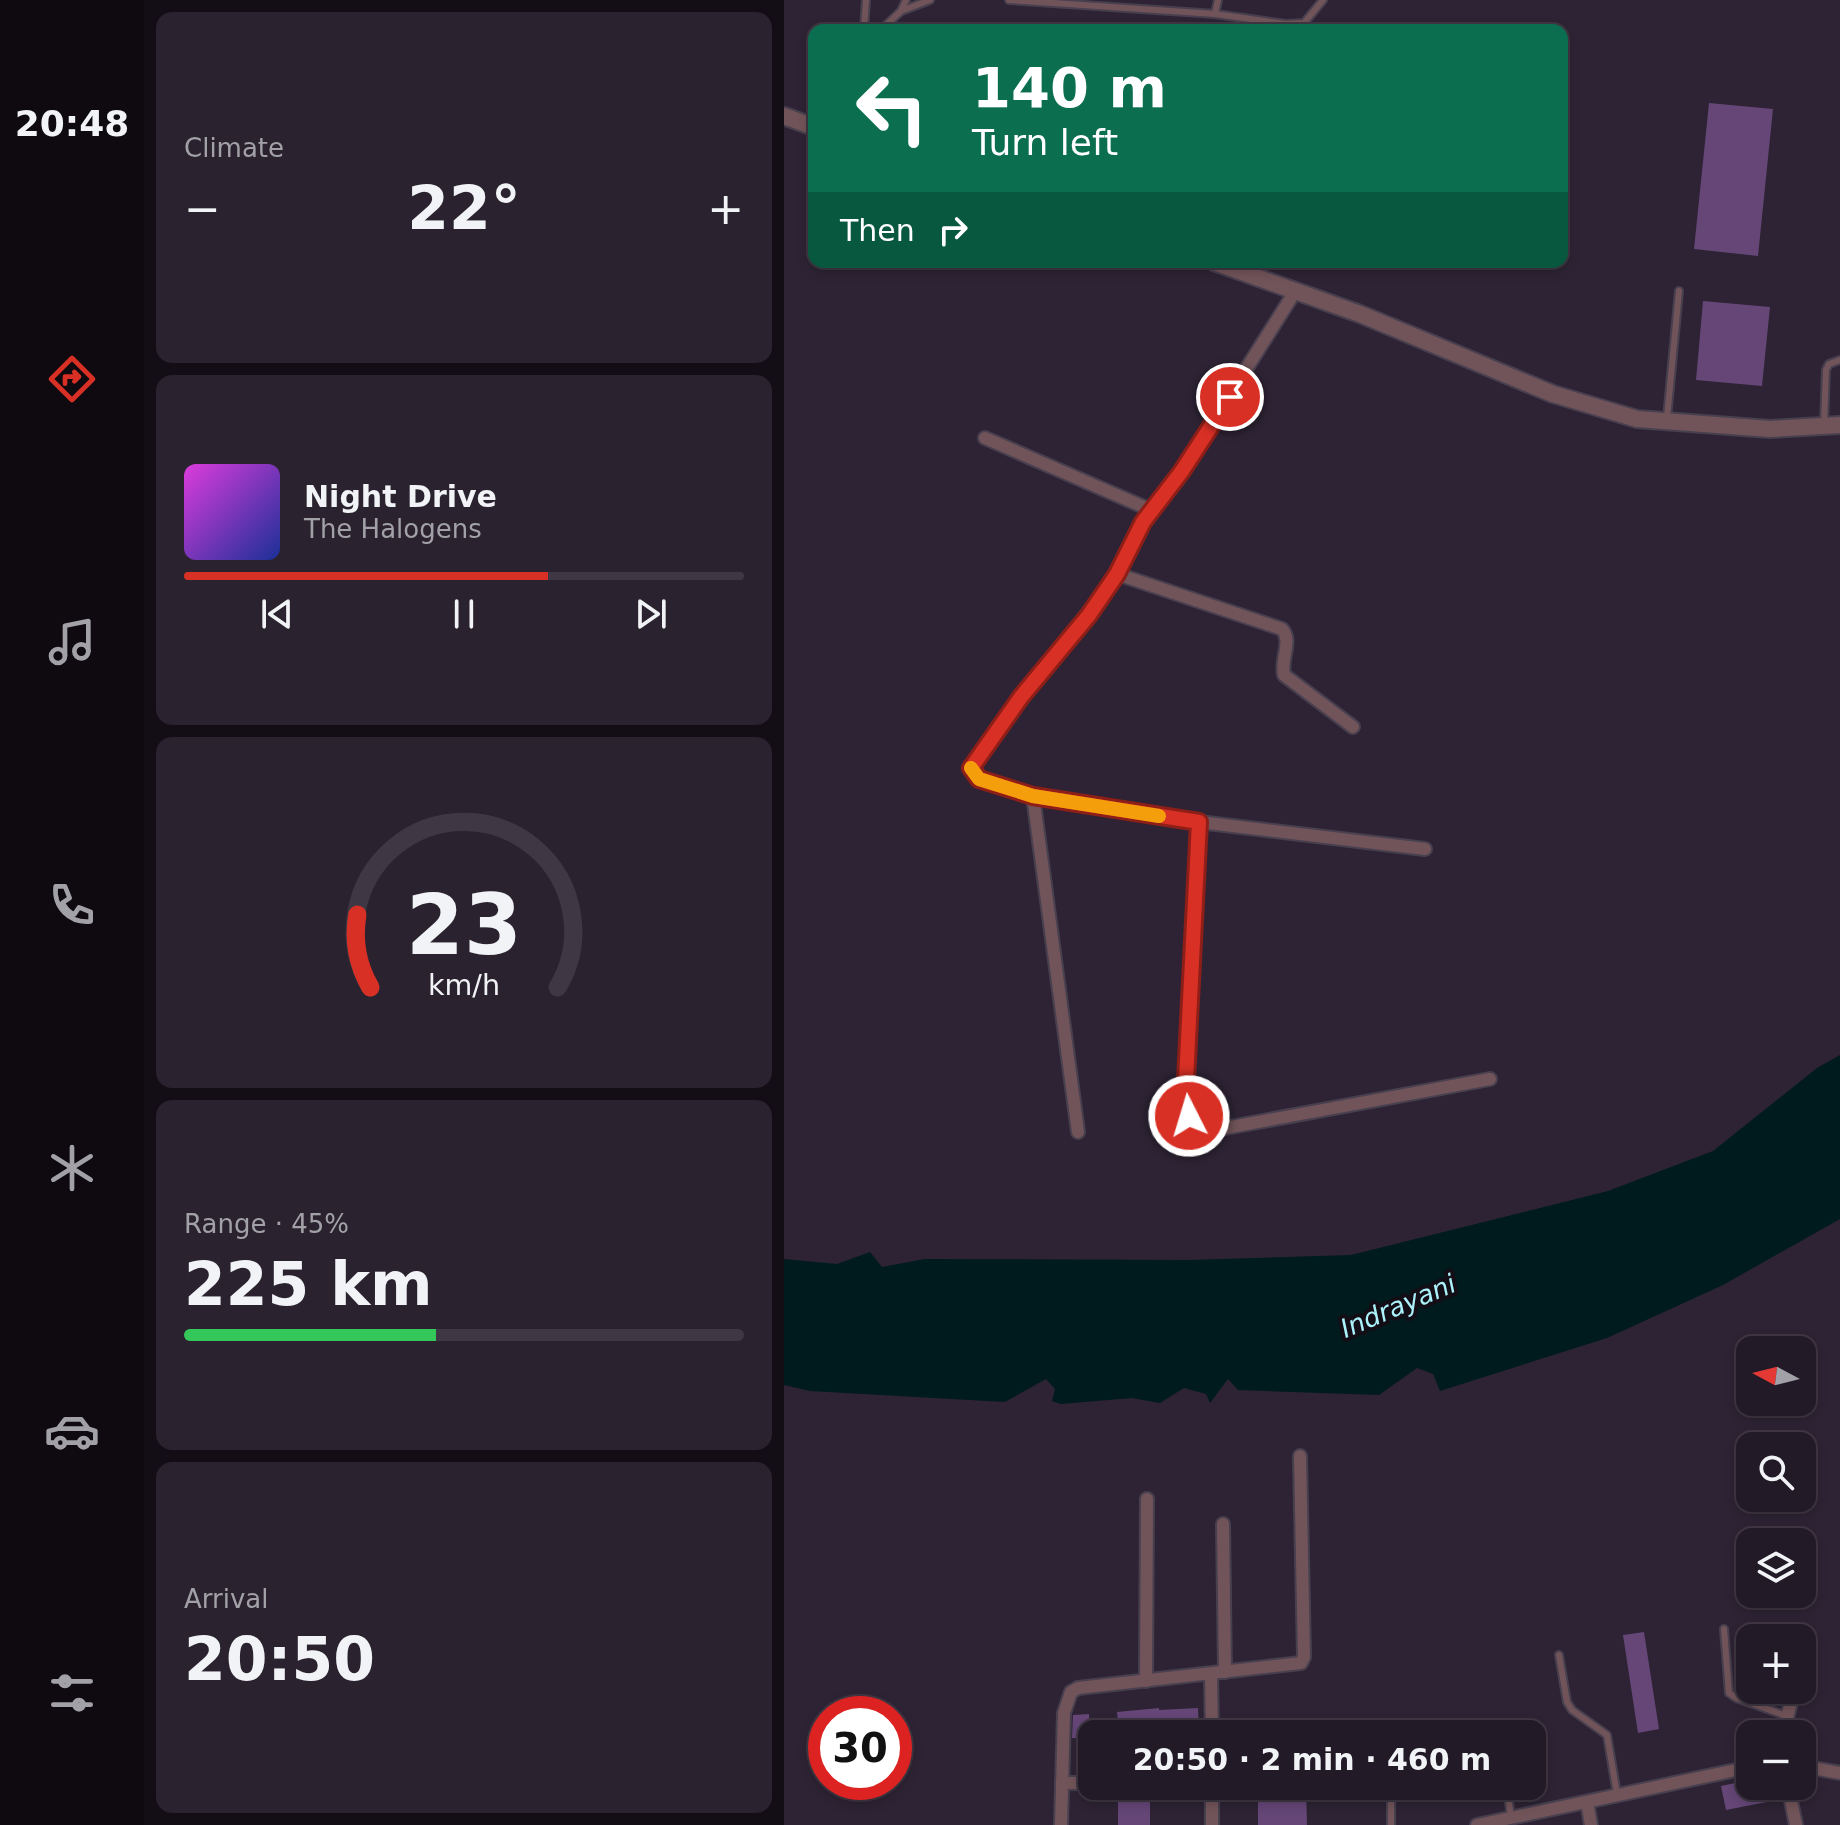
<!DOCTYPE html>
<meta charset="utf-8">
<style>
body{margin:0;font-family:"DejaVu Sans",sans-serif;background:#2a232f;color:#f1f3f6;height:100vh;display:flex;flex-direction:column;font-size:30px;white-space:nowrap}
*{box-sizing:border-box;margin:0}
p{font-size:26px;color:#a2a1a7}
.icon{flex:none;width:44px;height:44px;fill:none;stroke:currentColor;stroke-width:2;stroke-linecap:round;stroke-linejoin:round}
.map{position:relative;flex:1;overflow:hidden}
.side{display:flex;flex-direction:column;gap:12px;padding:12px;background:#130e15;width:640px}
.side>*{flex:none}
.banner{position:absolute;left:24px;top:24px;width:760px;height:244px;border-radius:16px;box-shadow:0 4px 12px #0003,0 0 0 2px #3f3844;background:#0b6e4f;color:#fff;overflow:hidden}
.needle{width:52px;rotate:277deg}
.fabs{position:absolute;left:952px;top:1336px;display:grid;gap:16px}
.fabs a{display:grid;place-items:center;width:80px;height:80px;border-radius:16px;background:#221a27;box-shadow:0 4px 12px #0003,0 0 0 2px #3f3844;font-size:40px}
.speed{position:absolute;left:24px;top:1696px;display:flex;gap:16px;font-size:40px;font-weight:700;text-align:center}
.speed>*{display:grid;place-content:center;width:104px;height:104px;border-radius:50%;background:#221a27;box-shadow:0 4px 12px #0003,0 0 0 2px #3f3844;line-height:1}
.speed .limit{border:12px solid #d22;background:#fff;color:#111}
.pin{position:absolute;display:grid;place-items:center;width:68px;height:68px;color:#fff;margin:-34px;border:4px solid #fff;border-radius:50%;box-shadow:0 2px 8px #0007}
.me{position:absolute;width:88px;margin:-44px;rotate:355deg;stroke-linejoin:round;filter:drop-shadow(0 0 6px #0008)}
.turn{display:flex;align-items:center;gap:28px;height:168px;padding:0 32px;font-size:36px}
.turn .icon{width:104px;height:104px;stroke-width:2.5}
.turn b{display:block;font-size:56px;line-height:68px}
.then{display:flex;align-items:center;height:76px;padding:0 32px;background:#0003;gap:16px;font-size:30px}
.big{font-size:60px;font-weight:700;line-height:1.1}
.side .widget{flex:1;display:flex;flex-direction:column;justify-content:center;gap:12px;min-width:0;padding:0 28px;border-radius:16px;background:#2a232f}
.side .dial{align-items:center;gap:0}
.dial svg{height:208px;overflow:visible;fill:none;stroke:#3f3844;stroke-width:7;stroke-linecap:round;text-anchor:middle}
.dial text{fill:#f1f3f6;stroke:none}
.song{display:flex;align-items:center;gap:24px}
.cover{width:96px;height:96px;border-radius:12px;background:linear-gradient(135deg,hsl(300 70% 55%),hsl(230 70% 35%))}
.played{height:8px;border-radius:4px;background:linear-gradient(90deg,#d93025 65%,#3f3844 65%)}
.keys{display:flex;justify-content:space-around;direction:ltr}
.heat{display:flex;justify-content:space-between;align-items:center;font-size:44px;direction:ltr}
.charge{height:12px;border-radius:6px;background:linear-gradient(90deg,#34c759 45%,#3f3844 0)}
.trip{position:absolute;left:294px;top:1720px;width:468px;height:80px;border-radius:16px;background:#221a27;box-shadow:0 4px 12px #0003,0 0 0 2px #3f3844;font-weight:700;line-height:80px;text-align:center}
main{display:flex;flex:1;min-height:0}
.menu{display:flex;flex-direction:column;width:144px;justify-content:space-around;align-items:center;background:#0e0a10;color:#a2a1a7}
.menu .icon{width:56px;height:56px}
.menu .selected{color:#d93025}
.menu b{font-size:36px;color:#f1f3f6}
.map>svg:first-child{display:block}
.water{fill:#001b1e}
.building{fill:#654677}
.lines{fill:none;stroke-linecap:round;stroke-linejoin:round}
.service-casing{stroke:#483f4f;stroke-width:10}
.minor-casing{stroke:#483f4f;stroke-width:16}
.tertiary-casing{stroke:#483f4f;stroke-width:20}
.service{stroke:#715459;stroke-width:6}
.minor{stroke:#715459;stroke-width:12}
.tertiary{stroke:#715459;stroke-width:16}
.route-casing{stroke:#8d1f18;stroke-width:20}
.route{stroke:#d93025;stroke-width:14}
.slow{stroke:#f59e0b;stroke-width:14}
.labels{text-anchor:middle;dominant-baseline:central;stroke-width:8;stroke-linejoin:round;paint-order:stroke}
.water-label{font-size:26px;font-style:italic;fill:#acf2fb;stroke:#130e16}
</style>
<main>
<nav class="menu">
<b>20:48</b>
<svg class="icon selected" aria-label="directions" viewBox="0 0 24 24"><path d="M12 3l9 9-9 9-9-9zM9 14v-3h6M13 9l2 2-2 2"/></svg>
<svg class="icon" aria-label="music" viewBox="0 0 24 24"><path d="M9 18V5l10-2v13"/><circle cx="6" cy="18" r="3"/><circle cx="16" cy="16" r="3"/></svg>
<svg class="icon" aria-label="phone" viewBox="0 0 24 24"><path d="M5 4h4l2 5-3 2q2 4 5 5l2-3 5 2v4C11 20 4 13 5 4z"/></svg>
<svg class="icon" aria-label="climate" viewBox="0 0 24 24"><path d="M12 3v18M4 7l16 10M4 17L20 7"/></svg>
<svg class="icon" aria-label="car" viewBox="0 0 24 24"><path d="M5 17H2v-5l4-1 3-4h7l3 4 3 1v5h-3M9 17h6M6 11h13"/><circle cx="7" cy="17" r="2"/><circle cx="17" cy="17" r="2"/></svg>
<svg class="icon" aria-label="filters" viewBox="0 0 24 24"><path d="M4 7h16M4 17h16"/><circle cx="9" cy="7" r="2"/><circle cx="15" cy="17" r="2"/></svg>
</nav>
<section class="side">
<div class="widget"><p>Climate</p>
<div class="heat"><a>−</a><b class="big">22°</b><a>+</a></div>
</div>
<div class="widget">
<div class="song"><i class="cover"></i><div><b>Night Drive</b><p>The Halogens</p></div></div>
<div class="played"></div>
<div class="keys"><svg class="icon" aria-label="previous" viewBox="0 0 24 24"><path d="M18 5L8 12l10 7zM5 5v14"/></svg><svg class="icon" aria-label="pause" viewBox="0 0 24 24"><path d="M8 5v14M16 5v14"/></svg><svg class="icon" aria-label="next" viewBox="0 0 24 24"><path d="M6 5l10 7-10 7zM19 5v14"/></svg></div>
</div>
<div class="widget dial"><svg viewBox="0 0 100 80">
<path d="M14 69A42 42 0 1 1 86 69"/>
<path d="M14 69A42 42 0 0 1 9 41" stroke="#d93025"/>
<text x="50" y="56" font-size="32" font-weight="700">23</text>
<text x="50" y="72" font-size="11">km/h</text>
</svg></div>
<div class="widget"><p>Range · 45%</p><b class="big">225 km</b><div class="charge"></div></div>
<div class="widget"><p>Arrival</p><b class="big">20:50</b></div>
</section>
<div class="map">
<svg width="1056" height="1825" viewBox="0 0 1056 1825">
<rect width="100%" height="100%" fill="#2d2334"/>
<polygon class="water" points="1056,1055 1056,1219 939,1285 823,1338 656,1391 649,1374 633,1368 595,1395 454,1390 444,1379 426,1403 422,1394 400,1388 376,1403 348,1398 277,1404 268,1401 271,1389 262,1379 221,1402 26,1391 0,1385 0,1259 53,1264 86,1252 98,1267 141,1259 404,1260 567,1255 824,1191 929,1151 1033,1068"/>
<g class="building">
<polygon points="925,103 989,109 974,256 910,249"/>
<polygon points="919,301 986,307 978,386 912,380"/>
<polygon points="860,1632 875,1729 854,1733 839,1635"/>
<polygon points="375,1708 375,1710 414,1708 415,1733 397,1734 397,1726 335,1732 333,1712"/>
<polygon points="305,1714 306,1738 288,1738 289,1715"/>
<polygon points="966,1780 966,1786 985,1786 988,1801 942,1810 937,1786"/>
<polygon points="486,1786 522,1788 523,1825 474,1825 474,1797 482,1797 482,1792 486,1792"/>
<rect x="334" y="1800" width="32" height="25"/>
</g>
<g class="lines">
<defs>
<g id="service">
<polyline points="225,0 431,14 502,24 520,23 539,0"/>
<polyline points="117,11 146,0"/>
<polyline points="431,14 434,0"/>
<polyline points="80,30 82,0"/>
<polyline points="97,30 117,11 122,0"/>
<polyline points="883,418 895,291"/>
<polyline points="1040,424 1042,370 1045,364 1056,360"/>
<polyline points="940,1629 945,1693 952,1698 1003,1716"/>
<polyline points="775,1655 783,1702 788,1710 823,1735 833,1794"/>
<polyline points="607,1786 607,1825"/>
<polyline points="723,1786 727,1818"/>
</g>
<g id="minor">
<polyline points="201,438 367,510"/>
<path d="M333,574L498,629C509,641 496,659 500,675L569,727"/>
<polyline points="249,796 415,822 641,849"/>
<path d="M415,822L401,1100C406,1120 413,1130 436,1129L706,1079"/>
<polyline points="294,1132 249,796 195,779 187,768 237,697 322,590 359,522 398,471 512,290"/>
<polyline points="439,1524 441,1672"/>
<polyline points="1018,1655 1022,1637"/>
<polyline points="427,1674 428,1734"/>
<polyline points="362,1681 363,1499"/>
<polyline points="999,1734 1010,1690"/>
<polyline points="1018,1766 1056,1773"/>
<polyline points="278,1783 308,1783"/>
<polyline points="428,1786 428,1825"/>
<polyline points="1004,1786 1012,1825"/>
<polyline points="803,1802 807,1825"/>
<polyline points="277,1825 280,1713 287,1692 294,1688 517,1663 520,1657 516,1456"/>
<polyline points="693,1825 966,1767"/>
</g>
<g id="tertiary">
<polyline points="0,116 30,127"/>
<polyline points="430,262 576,314 769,394 853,419 986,429 1056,425"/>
</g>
</defs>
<use href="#service" class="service-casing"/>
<use href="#minor" class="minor-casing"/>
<use href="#tertiary" class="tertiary-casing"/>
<use href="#service" class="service"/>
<use href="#minor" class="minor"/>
<use href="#tertiary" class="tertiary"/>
</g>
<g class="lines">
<defs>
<polyline id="route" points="405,1116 401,1100 415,822 249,796 195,779 187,768 237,697 305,615 333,574 359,522 398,471 446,397"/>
</defs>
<use href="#route" class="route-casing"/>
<use href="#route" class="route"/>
<polyline class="slow" points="187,768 195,779 249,796 375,816"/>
</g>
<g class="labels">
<g class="water-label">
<text transform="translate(614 1306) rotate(-23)">Indrayani</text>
</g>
</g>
</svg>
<div class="fabs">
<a><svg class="needle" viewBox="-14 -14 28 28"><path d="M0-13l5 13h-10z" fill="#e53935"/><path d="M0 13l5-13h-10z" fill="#a2a1a7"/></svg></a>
<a><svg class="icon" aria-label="search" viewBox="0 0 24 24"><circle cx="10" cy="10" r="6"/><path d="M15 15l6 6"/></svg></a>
<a><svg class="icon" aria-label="layers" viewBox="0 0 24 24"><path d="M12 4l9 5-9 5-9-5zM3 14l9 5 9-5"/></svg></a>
<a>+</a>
<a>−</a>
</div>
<div class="speed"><div class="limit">30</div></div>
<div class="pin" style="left:446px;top:397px;background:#d93025"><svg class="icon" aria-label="arrive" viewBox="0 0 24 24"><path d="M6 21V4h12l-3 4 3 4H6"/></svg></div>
<svg class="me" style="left:405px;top:1116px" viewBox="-20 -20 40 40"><circle r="17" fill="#d93025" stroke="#fff" stroke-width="3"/><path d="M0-11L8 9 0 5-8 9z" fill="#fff"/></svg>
<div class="trip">20:50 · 2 min · 460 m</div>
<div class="banner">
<div class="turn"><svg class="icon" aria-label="left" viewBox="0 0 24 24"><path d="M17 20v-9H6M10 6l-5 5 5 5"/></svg><div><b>140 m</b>Turn left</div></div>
<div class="then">Then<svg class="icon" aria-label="right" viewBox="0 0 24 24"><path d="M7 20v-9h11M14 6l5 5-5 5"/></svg></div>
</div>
</div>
</main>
